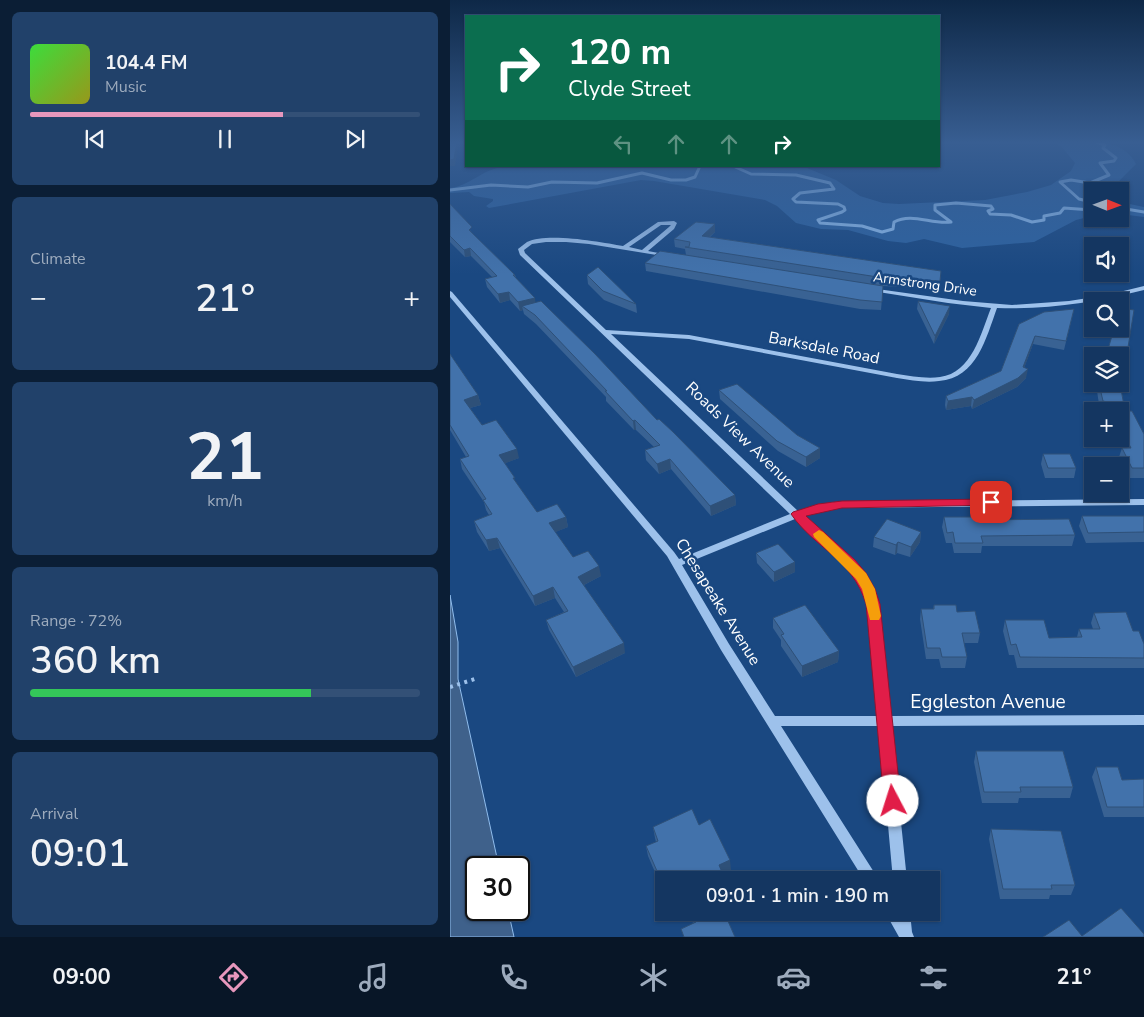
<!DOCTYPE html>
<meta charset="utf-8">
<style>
body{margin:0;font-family:"Nunito Sans",sans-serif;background:#21416a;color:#f1f3f6;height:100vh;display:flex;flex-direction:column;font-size:19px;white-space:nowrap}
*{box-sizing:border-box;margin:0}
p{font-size:16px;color:#9dabbd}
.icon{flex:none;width:28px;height:28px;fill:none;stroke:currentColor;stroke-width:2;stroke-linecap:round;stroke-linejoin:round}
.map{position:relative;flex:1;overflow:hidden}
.details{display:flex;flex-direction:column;gap:12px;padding:12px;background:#0b1e35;width:450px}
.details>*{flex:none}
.guide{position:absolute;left:15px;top:15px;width:475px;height:152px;border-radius:0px;box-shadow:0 1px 4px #0004,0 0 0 1px #335076;background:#0b6e4f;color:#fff;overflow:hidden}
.needle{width:32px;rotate:91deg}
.controls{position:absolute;left:634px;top:182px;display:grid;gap:10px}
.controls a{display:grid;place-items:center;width:45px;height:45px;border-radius:0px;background:#143661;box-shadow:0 1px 4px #0004,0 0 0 1px #335076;font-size:25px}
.speed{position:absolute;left:15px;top:856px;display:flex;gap:10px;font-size:25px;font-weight:700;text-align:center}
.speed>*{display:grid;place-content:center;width:65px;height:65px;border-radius:50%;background:#143661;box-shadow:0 1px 4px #0004,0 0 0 1px #335076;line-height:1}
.speed .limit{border:2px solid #111;border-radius:8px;background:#fff;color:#111}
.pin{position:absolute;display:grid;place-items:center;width:42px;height:42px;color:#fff;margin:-21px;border-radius:10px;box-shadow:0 2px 8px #0006}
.me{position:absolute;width:55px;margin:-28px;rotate:355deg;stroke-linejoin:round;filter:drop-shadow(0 0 4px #0008)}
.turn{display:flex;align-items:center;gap:18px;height:105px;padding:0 20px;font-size:22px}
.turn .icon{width:65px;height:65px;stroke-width:2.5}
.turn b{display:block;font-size:35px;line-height:42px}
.lanes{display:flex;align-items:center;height:48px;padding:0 20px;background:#0003;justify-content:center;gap:25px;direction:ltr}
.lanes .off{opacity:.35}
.big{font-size:38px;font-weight:600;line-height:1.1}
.details .card{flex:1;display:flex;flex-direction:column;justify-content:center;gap:8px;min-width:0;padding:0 18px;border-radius:8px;background:#21416a}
.details .dial{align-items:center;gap:0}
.dial b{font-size:65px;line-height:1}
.song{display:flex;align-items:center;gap:15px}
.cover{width:60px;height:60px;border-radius:8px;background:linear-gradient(135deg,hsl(120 70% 55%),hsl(60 70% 35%))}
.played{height:5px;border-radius:2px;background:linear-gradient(90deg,#e797bd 65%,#335076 65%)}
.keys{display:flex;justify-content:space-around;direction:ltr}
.heat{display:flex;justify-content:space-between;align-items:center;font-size:28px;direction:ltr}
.charge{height:8px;border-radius:4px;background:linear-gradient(90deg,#34c759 72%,#335076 0)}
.trip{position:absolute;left:205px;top:871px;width:285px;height:50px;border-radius:0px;background:#143661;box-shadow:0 1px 4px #0004,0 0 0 1px #335076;font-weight:600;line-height:50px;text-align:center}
.tabs{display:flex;height:80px;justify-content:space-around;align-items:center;background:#081627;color:#9dabbd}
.tabs .icon{width:35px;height:35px}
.tabs .selected{color:#e797bd}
.tabs b{font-size:22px;color:#f1f3f6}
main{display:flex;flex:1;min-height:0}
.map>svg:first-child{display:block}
.green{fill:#2d62a0}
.water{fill:#3f618b;stroke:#90bded}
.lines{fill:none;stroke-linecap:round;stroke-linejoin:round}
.stream{stroke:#90bded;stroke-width:3}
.path{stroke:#9dc1eb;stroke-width:4;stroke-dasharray:3 4.5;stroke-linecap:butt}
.minor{fill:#9dc1eb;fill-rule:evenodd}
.wall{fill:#396293}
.shaded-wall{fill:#2e5078}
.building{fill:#4272ab;stroke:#2e5078}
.route{fill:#e11d48;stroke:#92132f}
.slow{fill:#f59e0b}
.labels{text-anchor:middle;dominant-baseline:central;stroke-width:5;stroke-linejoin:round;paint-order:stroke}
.far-street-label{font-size:14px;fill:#fff;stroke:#1a4881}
.street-label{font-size:16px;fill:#fff;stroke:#1a4881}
.near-street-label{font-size:19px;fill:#fff;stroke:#1a4881}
</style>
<main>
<section class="details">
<div class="card">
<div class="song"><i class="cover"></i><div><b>104.4 FM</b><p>Music</p></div></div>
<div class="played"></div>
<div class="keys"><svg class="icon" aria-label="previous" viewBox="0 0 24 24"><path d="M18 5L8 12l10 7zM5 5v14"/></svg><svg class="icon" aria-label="pause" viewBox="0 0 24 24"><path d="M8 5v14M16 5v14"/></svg><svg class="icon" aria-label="next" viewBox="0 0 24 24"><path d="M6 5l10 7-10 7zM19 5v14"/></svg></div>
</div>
<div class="card"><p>Climate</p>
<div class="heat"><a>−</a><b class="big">21°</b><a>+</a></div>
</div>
<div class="card dial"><b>21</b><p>km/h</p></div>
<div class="card"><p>Range · 72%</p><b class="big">360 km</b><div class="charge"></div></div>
<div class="card"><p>Arrival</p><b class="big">09:01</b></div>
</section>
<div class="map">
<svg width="694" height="937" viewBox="0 0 694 937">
<rect width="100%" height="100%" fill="#1a4881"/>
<g class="green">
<path d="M603,142C630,142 672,135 686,164L659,191H642V216L626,220L584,242L512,248L474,239L456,243L438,241L398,230L371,229L346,223L327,206L315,200L204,181L191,180L39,208L36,206L43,201V199L24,196L19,192L0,193V188C20,186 31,170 52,167L352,166L386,180L410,196L433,203L449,204L535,200L577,192L601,185L621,171L625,163L611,146Z"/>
<polygon points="670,202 694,207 694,217 670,214"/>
</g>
<polygon class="water" points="0,595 8,642 8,679 49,867 26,868 26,910 58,910 64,937 0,937"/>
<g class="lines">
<g class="stream">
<path d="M283,166L301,174L346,175L380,183L384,189L350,193L343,199L346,202L388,204L394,207L395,210L392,212L368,220L370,223L412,226L432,232L443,229L444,222C462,212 482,225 501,222L485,210V205L506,203L541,206L543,209L538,211L540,214L561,215L582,222L594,220V216L610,213L614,208L642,210"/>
<polyline points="0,190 41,185 78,187 102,182 147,183 192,173 221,180 236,180 245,177 250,166"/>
<polyline points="642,202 629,199 610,182 621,180 640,183 659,175 650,163 664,161 666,158 653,148 655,145 646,142"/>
<polyline points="670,208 694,212"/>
</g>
<polyline class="path" points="0,687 28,678"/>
<g class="minor">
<path d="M208,222L224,221L227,223L224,229L198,251L219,255V257L139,244L116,242H96L82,244L74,250L75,253L156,330L239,335L447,374C461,376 476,379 490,377C522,373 531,333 541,308L498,303L422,291L420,290V288L513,301L562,305L619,301L657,295L694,286V290C646,302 598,310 547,308C536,338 527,378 489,381C475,383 461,380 447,378L239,339L161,334L349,512L382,502L694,499V505L382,508L354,516L415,573L428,603L440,716L694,715V725L441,726L457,880H443L429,726H331L429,880H414L271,650L217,556L0,297V291L2,292L224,552L229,559L340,514L70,255L68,249C71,247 74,244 77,242C97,232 151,242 173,246ZM211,225H221L219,227L192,250L179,247ZM345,519L407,578L418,603L428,716H325L279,644L232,565Z"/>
<polygon points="435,912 460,912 462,932 464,937 449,937"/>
</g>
</g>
<g class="wall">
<polygon points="0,204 23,234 65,275 66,278 85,298 85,302 285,495 286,505 261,516 221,469 209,474 196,460 195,450 204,447 186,430 184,430 156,401 156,397 86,324 74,314 73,310 70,311 60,300 50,303 37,287 35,279 42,277 21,256 15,257 0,242"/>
<polygon points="265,224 265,232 260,237 491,271 489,289 433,286 431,310 410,309 196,271 195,263 236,255 235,249 225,247 224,239"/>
<polygon points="137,275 186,304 187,313 154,300 138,284"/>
<polygon points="468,301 499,314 484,344 467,309"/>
<polygon points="624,309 614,350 583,344 574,368 576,378 567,387 522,409 521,406 496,410 495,405 496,396 551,371 569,324"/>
<polygon points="0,354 28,395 31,405 20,408 32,425 69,458 55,463 66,483 87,512 116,517 118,527 105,532 123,557 151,576 134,585 175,653 126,677 99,630 96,620 114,612 105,598 85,606 50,548 39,551 27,532 24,521 39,515 36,510 34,502 12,469 10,459 16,457 0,430"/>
<polygon points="670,356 675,366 673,375 670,374"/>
<polygon points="647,384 670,384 675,411 694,434 694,478 680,478 669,457 672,448 673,448 669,439 670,439 670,411 650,411 647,391"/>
<polygon points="269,390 370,458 356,467 328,451 270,399"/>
<polygon points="593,454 626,468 624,478 595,478 591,464"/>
<polygon points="632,516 694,516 694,542 636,543 629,526"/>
<polygon points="494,517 530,520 625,535 622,546 532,546 531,553 504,553 502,543 496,543 492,527"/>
<polygon points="471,532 470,542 460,557 447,553 445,555 423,547 424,537"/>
<polygon points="306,553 345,572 324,582 307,563"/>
<polygon points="484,605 507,612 530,633 528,643 514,643 517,657 515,668 491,668 489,659 476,659 470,619 471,609 483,609"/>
<polygon points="644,613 683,631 694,644 694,668 567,668 564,655 559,655 553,631 555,620 599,638 627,637 629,629 643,629 641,623"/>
<polygon points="323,618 389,651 388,662 352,677 331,646 331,640 323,628"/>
<polygon points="526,751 623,787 620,798 569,798 568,803 532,803 524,762"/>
<polygon points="646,767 672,780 694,779 694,817 654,817 642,777"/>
<polygon points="249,825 281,870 273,874 275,880 214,880 214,893 198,856 196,846 206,842 205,838 203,827"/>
<polygon points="541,829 625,885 621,895 600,895 599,899 550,899 539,839"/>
<polygon points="238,912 274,912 243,923"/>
</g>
<g class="shaded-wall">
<polygon points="7,142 9,142 5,166 0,166 0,160"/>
<polygon points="265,224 265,232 252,243 252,236"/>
<polygon points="20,248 21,256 15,257 14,250"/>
<polygon points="59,292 60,300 50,303 48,294"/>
<polygon points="85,298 86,306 72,306 73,310 70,311 68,302"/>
<polygon points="500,306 499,314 484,344 485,336"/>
<polygon points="585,336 583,344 572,374 578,369 576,378 567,387 522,409 524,400 573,367"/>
<polygon points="28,395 31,405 16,409 14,400"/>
<polygon points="522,397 521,406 496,410 498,401"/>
<polygon points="185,420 186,430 184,430 183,421"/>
<polygon points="370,448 370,458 356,467 356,457"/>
<polygon points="67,449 69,458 51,465 49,455"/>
<polygon points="220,459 221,469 209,474 207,464"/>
<polygon points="285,495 286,505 261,516 260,506"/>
<polygon points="116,517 118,527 101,534 99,523"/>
<polygon points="471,532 470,542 460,557 461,547"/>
<polygon points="47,538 50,548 39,551 36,540"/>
<polygon points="448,542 447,553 445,555 446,545"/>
<polygon points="345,562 345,572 324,582 324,572"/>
<polygon points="149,566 151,576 130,587 128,577"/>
<polygon points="103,587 105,598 85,606 83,596"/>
<polygon points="174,643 175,653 126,677 123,667"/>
<polygon points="389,651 388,662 352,677 352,666"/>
<polygon points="280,860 281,870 270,876 269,865"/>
</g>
<g class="building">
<polygon points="0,142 7,142 4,159 0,160"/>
<polygon points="0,204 22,227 19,230 65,275 63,275 85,298 68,302 59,292 48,294 35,279 47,276 20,248 14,250 0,236"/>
<polygon points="246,222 265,224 252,236 491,271 490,281 434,278 235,247 239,247 240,242 224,239"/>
<polygon points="210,251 433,286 432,302 410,300 195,263"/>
<polygon points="148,267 186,304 153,291 137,275"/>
<polygon points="91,301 145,354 207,420 209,419 223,432 285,495 260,506 220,459 207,464 195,450 210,445 185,420 183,421 155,391 157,391 85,315 72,306"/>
<polygon points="468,301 500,306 485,336"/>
<polygon points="670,308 684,310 675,366 671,365 670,375 670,356 656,356 664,329 670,329"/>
<polygon points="624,309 616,341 585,336 573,367 578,369 568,378 524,400 522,397 498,401 496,396 551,371 569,324 594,312"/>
<polygon points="0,354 28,395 14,400 32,425 46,420 67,449 49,455 65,478 63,478 87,512 107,504 116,517 99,523 123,557 138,551 149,566 128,577 174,643 123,667 96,620 118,611 103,587 83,596 47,538 36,540 24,521 42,514 33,500 36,499 10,459 19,456 0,425"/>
<polygon points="287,384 347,435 370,448 356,457 327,441 269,390"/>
<polygon points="649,384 670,384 675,411 682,411 694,434 694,468 682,468 672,448 681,448 670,427 670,411 662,411 657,402 653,401"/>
<polygon points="593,454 620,454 626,468 598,468"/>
<polygon points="632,516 694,516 694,532 638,533"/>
<polygon points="494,517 530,517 530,520 619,519 625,535 531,536 533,543 505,543 503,532 497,533"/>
<polygon points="437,519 471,532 461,547 448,542 446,545 424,537"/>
<polygon points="328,544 345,562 324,572 306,553"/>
<polygon points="355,605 389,651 352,666 331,635 334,634 323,618"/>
<polygon points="484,605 506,605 507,612 525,611 530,633 512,633 517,657 492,657 490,648 477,648 471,609 484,609"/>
<polygon points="676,612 683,631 689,631 694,644 694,658 570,657 566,644 561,645 555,620 594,620 599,638 632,637 629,629 650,629 644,613"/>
<polygon points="526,751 613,751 623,787 570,787 571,792 534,792"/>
<polygon points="646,767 668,767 672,780 694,779 694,807 657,807"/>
<polygon points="242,809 249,825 260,819 280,860 269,865 274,877 268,880 214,880 214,887 196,846 208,841 203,827"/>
<polygon points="541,829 611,831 625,885 601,885 602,889 553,889"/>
<polygon points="671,908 694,934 694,937 593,937 619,920 632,936"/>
<polygon points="241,912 274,912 285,937 234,937 231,929 246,922"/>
</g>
<linearGradient id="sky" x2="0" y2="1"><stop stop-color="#0e2847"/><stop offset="0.52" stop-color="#385e92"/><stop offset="1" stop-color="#385e92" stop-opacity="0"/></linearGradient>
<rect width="694" height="274" fill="url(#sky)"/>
<path class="route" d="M541,499L547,502L545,505L392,508L356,516L405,560L416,573L425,589L430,604L451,801L449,806L443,808L437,806L434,801L416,604C402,558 365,549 341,514L343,512L368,504L392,501Z"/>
<polygon class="slow" points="369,530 373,532 416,573 425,589 431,616 429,620 420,620 412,589 406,579 364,537 363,534"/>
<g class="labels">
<g class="far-street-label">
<text transform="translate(475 284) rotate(8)">Armstrong Drive</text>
</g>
<g class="street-label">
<text transform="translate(374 348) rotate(11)">Barksdale Road</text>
<text transform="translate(290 435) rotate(44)">Roads View Avenue</text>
<text transform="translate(268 602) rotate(58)">Chesapeake Avenue</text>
</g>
<g class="near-street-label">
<text x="538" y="702">Eggleston Avenue</text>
</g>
</g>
</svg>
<div class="controls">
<a><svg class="needle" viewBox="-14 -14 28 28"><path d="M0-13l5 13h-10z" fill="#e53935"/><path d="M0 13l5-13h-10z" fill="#9dabbd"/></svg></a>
<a><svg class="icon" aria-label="sound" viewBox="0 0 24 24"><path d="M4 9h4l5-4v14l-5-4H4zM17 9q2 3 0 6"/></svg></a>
<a><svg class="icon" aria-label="search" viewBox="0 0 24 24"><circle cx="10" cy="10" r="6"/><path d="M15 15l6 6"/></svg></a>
<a><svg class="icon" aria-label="layers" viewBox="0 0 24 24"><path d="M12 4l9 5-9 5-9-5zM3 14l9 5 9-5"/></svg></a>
<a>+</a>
<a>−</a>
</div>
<div class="speed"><div class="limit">30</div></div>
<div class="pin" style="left:541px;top:502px;background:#d93025"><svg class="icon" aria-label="arrive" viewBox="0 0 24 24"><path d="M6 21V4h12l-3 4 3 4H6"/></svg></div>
<svg class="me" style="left:443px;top:801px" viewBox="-20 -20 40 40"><circle r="19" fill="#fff"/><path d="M0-13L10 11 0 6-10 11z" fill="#e11d48"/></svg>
<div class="trip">09:01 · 1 min · 190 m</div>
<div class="guide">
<div class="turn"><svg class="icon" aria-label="right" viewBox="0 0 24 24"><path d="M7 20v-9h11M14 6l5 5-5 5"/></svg><div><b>120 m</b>Clyde Street</div></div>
<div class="lanes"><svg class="icon off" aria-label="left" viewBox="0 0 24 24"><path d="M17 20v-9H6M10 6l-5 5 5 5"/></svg><svg class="icon off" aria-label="ahead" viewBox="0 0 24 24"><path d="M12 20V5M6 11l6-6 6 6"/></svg><svg class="icon off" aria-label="ahead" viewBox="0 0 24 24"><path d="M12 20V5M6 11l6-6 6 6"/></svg><svg class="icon" aria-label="right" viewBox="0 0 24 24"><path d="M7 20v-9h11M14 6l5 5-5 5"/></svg></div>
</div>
</div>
</main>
<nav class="tabs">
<b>09:00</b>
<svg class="icon selected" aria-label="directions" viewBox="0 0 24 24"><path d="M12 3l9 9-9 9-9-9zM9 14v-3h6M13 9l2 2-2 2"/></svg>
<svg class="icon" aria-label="music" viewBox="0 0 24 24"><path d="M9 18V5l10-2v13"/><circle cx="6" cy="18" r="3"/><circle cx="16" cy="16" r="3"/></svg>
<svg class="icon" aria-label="phone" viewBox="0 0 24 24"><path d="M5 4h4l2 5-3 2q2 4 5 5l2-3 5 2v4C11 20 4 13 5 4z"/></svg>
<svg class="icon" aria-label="climate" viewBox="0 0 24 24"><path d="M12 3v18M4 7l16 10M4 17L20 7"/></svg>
<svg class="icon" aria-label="car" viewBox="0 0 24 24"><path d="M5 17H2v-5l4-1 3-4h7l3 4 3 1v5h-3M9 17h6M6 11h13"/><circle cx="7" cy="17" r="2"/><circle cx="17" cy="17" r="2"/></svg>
<svg class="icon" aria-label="filters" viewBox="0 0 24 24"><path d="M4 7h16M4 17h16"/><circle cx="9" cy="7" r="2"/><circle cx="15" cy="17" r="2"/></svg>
<b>21°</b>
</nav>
